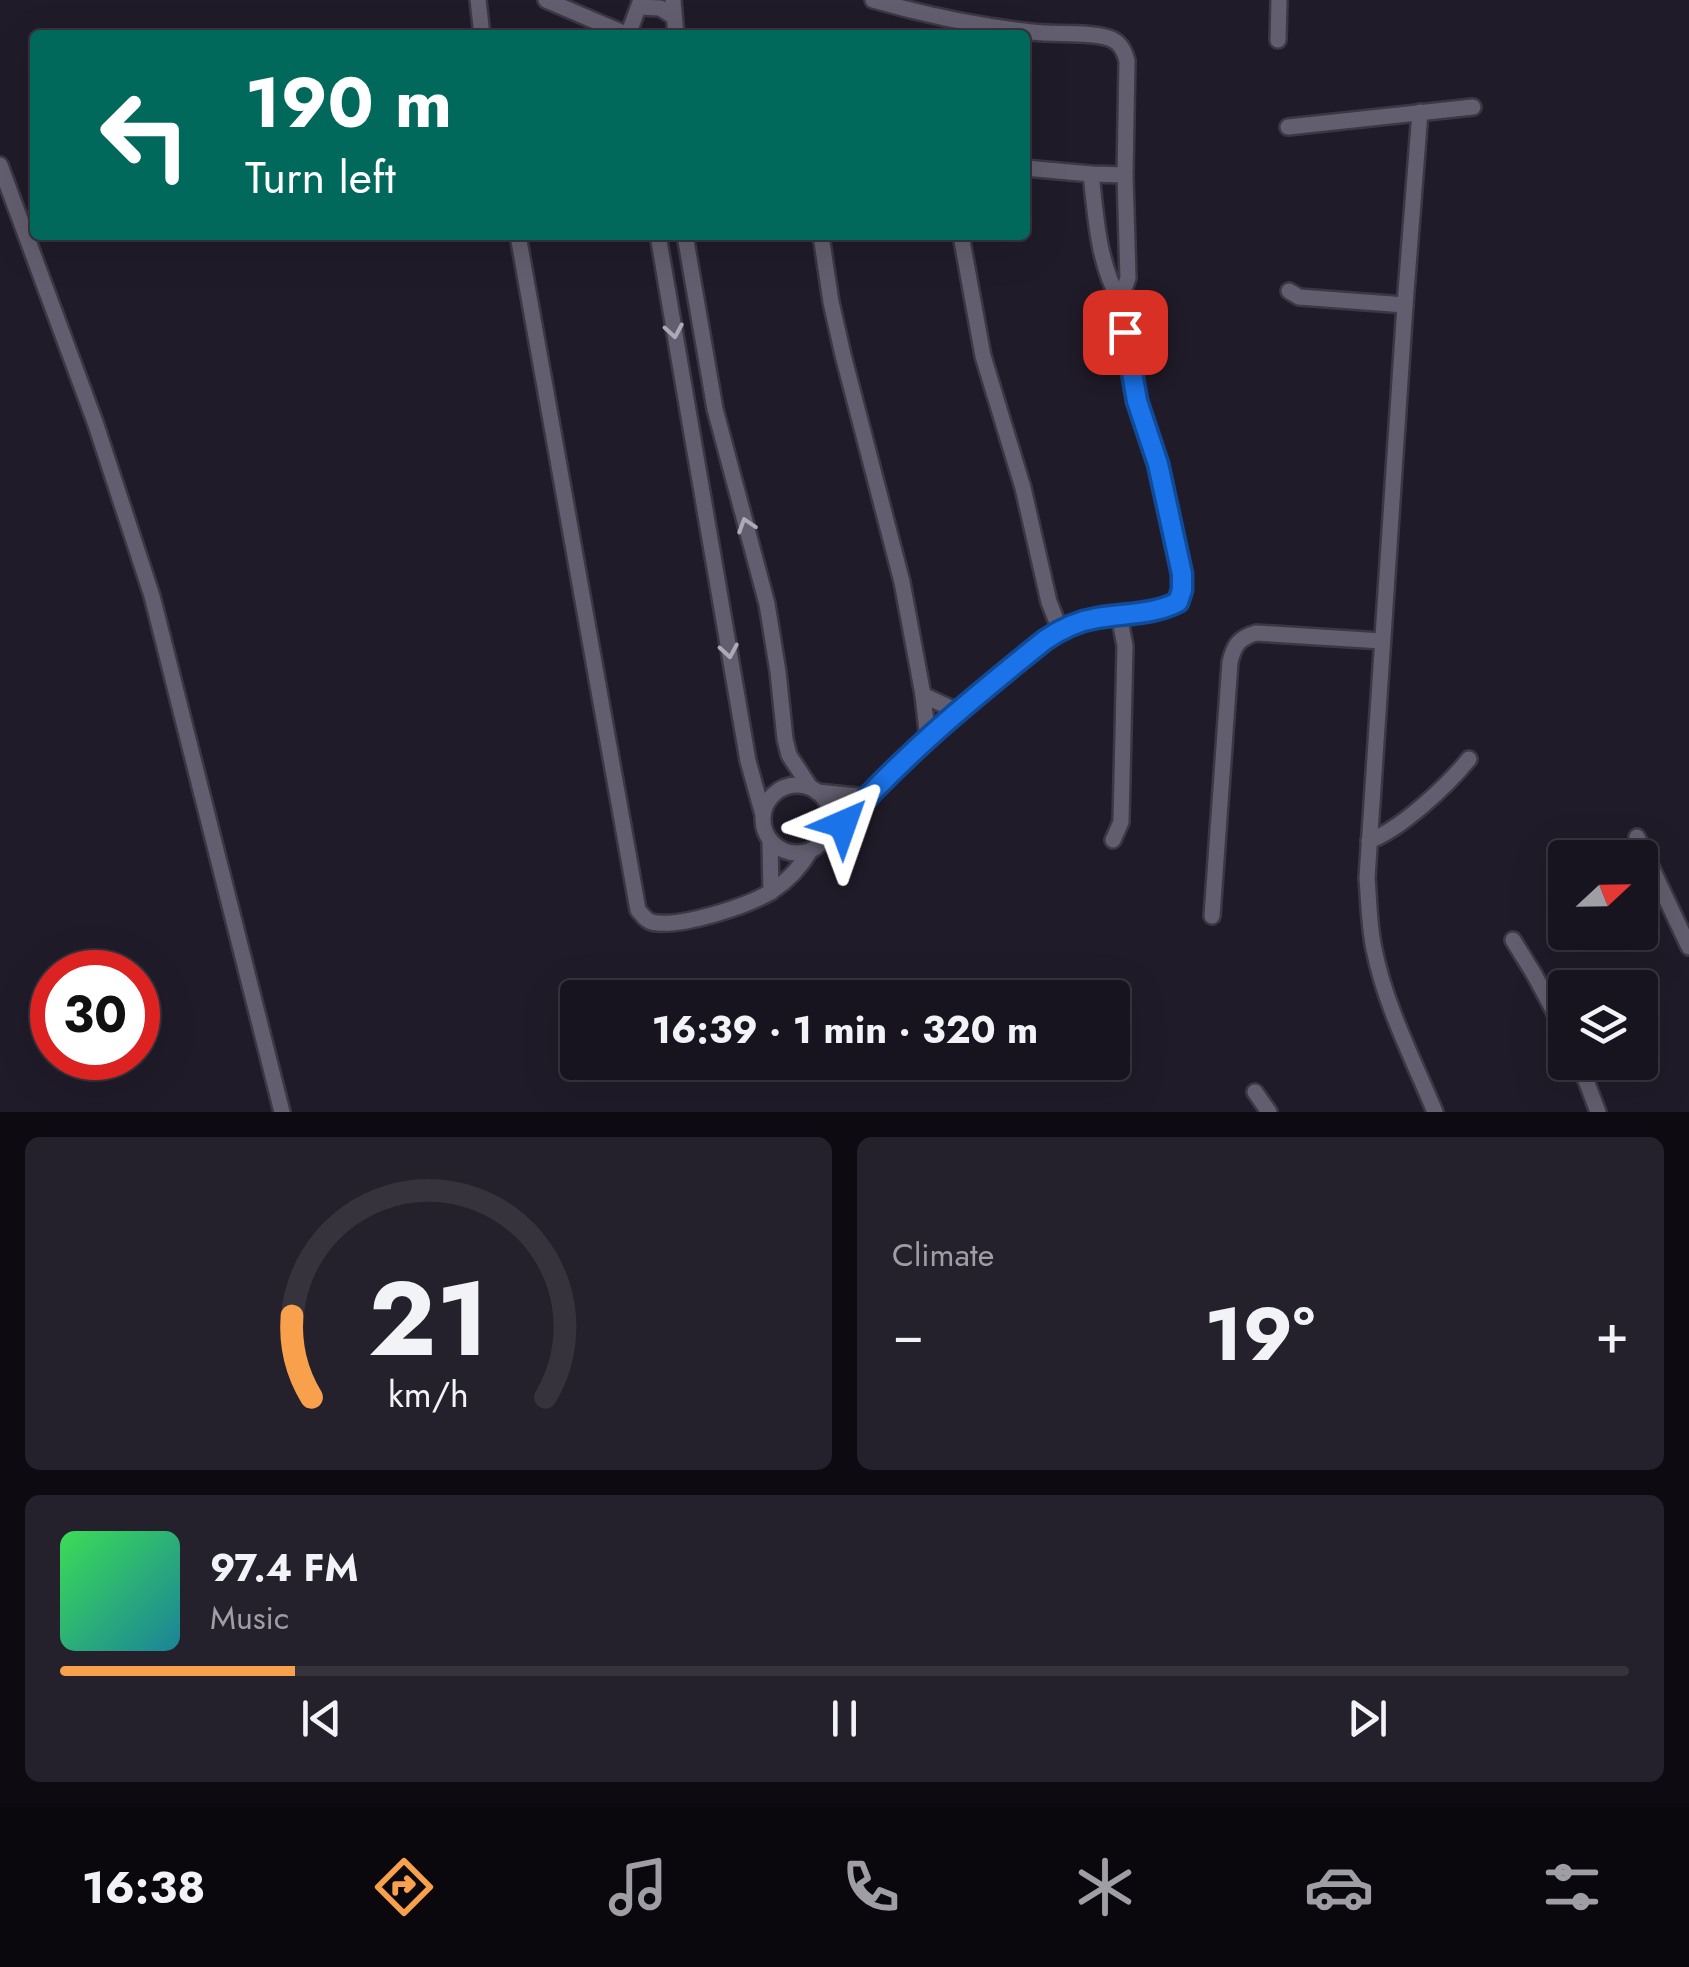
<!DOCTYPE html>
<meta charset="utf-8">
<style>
body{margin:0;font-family:Jost,sans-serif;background:#25212c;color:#f1f3f6;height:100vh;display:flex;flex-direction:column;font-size:38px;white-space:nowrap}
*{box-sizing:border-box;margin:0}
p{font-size:32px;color:#9f9ea4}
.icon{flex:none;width:55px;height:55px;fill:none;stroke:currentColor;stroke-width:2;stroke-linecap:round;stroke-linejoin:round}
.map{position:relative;height:1112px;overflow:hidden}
.side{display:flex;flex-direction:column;gap:25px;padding:25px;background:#0d0b11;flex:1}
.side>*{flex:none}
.guide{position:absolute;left:30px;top:30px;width:1000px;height:210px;border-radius:10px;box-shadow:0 10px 40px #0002,0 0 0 2px #36333d;background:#00695c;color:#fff;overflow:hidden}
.needle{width:65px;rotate:68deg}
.tools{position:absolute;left:1548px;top:840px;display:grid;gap:20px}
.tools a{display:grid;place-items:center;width:110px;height:110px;border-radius:10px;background:#18141f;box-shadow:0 10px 40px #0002,0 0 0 2px #36333d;font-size:50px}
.speed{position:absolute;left:30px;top:950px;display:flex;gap:20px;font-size:50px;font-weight:700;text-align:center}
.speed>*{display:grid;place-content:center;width:130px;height:130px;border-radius:50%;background:#18141f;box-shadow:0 10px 40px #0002,0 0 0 2px #36333d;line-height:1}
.speed .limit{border:15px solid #d22;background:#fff;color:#111}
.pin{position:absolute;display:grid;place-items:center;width:85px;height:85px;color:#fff;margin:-42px;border-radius:20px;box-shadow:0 5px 15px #0006}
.me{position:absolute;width:110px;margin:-55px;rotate:43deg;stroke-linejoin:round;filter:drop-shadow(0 0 8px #0008)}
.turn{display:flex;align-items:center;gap:35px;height:210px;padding:0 50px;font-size:45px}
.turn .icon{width:130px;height:130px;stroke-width:2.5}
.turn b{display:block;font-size:70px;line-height:85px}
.big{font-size:75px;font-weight:700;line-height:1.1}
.side .tile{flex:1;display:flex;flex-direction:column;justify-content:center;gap:15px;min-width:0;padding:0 35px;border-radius:15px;background:#25212c}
.side .dial{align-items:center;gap:0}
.dial svg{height:260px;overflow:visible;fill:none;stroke:#36333d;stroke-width:7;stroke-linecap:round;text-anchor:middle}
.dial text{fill:#f1f3f6;stroke:none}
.song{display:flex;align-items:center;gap:30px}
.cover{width:120px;height:120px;border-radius:15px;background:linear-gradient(135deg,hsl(130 70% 55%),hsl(190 70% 35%))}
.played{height:10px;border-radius:5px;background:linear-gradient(90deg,#f8a04b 15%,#36333d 15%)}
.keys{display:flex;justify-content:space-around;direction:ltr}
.heat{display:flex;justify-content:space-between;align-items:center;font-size:55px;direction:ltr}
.side .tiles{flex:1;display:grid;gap:25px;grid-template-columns:1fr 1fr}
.tile:last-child{grid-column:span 2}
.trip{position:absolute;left:560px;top:980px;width:570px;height:100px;border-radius:10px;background:#18141f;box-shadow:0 10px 40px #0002,0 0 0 2px #36333d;font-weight:700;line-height:100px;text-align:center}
.dock{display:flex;height:160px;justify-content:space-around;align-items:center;background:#0a080c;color:#9f9ea4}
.dock .icon{width:70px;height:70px}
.dock .active{color:#f8a04b}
.dock b{font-size:45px;color:#f1f3f6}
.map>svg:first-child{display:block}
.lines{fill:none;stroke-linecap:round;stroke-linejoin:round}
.minor-casing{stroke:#3b3743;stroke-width:20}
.minor{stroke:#635e6f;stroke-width:15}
.oneway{stroke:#ada9b6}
.route-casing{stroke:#114b97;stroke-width:25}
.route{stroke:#1a73e8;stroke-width:18}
</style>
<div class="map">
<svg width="1689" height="1112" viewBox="0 0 1689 1112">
<rect width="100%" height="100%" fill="#201b29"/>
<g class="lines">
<defs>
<g id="minor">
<polyline points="478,0 482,35"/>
<polyline points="546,0 628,35"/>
<polyline points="673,0 676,35"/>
<polyline points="639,7 660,8 673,16"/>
<polyline points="628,35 641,0"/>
<polyline points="1278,40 1279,0"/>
<path d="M1420,112L1405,305L1367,878C1369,902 1369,926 1374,949C1385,1005 1413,1059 1435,1112"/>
<polyline points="1288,127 1473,107"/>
<polyline points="0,165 95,422 152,596 282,1112"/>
<polyline points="1025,168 1091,174 1125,175"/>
<path d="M1091,174C1096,218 1098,263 1120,301"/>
<path d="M518,235L638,910C644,917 648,923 657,923C684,926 749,906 772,891C789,880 800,868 810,851"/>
<polyline points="658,235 748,761 763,815"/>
<polyline points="685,235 715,409 767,604 778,672 785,739 789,755 810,787"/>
<polyline points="821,235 831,302 843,355 902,582 923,695 928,740"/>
<polyline points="961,235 983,356 1023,488 1049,602 1060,630"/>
<polyline points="1289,291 1299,297 1405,305"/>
<polyline points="923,695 957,711"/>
<circle cx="797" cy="819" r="34"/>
<polyline points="817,792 867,797"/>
<path d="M829,832L843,824L867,797L957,711L1045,640C1061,629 1078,621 1098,618C1125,613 1153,615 1178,602L1182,590V574L1158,464L1137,401L1120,301L1128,278L1125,175L1127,61C1124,50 1120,42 1109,38C1087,31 1055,35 1032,32C978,26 925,15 873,0"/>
<polyline points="1637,837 1689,947"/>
<polyline points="770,840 771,892"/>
<polyline points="1113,840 1121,822 1125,646 1119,615"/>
<path d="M1369,841C1401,829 1447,786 1469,759"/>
<path d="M1212,916L1230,662C1234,645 1239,638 1256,633L1382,641"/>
<polyline points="1513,940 1534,974 1565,1032"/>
<polyline points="1579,1062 1598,1112"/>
<polyline points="1255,1092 1269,1112"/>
</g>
</defs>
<use href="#minor" class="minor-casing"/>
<use href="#minor" class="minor"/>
</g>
<defs><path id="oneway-chevron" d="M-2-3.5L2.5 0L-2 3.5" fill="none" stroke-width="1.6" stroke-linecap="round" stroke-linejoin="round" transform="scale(2.5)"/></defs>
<g class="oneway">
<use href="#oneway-chevron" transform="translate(674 331) rotate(80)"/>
<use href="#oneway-chevron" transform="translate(746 525) rotate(-108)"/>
<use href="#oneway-chevron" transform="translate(729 651) rotate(80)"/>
</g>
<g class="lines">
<defs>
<path id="route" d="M843,824C903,755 974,697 1045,640C1061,629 1078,621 1097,618C1125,613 1153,615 1178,602L1182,590V574L1158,464L1137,401L1125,332"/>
</defs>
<use href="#route" class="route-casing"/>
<use href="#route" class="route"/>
</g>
</svg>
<div class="tools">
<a><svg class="needle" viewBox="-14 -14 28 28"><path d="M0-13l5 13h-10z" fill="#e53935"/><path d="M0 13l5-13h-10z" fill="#9f9ea4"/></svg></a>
<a><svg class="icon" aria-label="layers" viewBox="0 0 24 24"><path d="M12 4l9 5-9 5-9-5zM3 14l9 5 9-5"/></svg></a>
</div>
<div class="speed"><div class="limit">30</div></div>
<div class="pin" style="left:1125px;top:332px;background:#d93025"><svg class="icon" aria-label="arrive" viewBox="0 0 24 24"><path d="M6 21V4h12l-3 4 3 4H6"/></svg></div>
<svg class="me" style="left:843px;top:824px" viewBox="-20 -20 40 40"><path d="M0-17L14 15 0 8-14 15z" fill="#1a73e8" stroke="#fff" stroke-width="4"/></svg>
<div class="trip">16:39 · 1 min · 320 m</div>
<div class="guide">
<div class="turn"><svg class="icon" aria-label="left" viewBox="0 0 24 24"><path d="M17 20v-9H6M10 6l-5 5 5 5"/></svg><div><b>190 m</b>Turn left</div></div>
</div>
</div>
<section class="side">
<div class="tiles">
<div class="tile dial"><svg viewBox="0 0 100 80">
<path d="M14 69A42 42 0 1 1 86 69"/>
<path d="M14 69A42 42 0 0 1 8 44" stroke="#f8a04b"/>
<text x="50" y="56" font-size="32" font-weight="700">21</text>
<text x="50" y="72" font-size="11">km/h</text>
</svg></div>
<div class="tile"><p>Climate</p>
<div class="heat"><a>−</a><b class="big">19°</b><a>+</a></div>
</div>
<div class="tile">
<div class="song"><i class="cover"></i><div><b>97.4 FM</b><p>Music</p></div></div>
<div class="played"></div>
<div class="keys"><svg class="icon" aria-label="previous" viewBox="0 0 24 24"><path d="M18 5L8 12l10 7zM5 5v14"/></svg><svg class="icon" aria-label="pause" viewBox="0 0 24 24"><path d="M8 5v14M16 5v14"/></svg><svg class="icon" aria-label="next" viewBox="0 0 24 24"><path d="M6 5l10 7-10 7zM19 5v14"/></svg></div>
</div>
</div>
</section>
<nav class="dock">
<b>16:38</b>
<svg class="icon active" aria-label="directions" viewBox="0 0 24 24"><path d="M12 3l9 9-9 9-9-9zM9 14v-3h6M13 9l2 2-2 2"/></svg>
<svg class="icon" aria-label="music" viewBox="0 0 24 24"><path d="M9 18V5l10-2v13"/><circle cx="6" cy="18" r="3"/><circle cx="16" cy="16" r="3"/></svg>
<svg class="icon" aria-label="phone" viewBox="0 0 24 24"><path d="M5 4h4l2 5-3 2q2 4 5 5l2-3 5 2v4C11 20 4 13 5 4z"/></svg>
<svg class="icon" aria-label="climate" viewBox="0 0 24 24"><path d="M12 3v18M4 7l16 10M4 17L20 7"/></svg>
<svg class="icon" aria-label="car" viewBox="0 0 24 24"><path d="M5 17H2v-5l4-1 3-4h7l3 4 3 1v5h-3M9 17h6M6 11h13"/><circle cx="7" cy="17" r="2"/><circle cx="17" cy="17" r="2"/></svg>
<svg class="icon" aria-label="filters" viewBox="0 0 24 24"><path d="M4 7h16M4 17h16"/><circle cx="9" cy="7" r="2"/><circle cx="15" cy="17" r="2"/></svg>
</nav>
